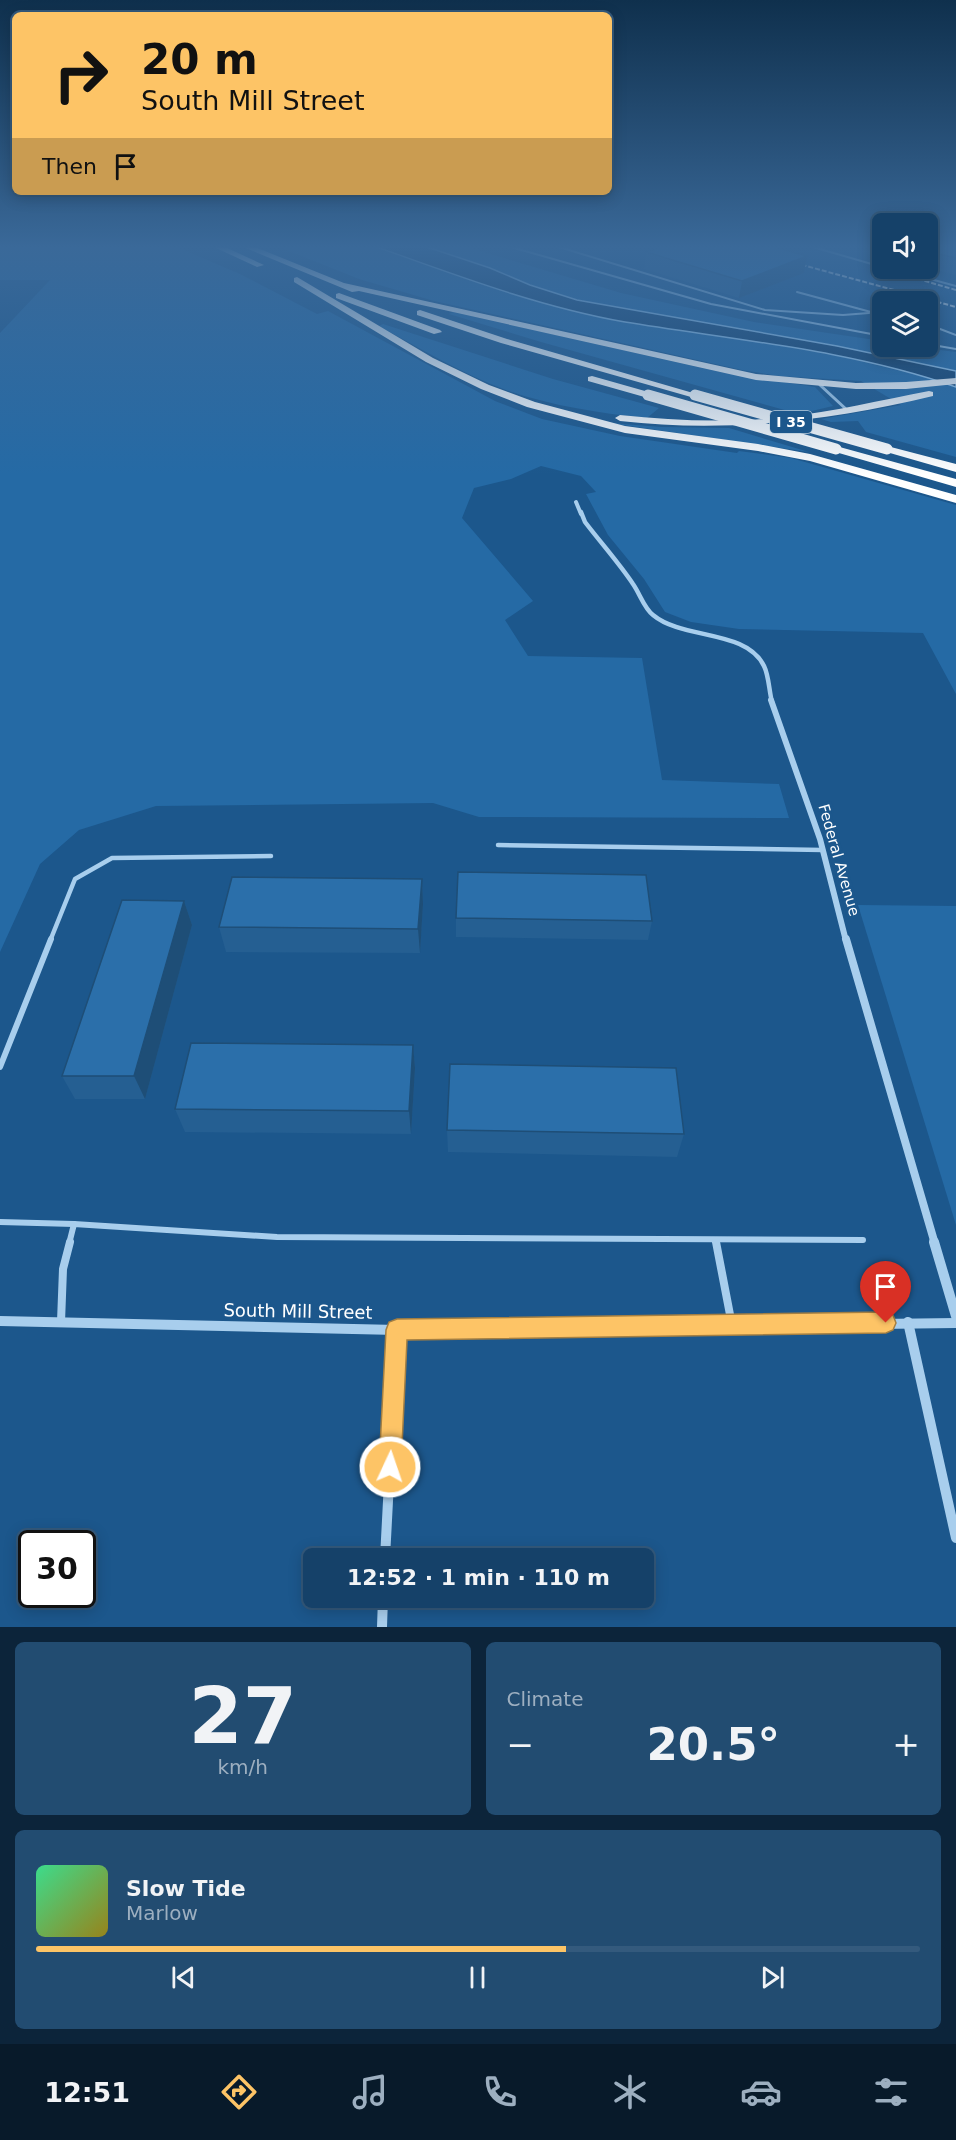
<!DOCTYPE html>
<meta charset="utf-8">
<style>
body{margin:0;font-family:"DejaVu Sans",sans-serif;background:#224c71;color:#f1f3f6;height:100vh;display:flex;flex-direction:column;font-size:22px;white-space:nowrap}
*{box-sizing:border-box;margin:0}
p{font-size:20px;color:#9dafc0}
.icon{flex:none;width:33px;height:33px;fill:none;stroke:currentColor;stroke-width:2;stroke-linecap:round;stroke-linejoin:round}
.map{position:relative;height:1627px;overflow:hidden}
.details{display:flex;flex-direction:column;gap:15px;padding:15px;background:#0c243a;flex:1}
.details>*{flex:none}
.banner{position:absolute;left:12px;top:12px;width:600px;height:183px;border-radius:9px;box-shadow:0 3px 15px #0003,0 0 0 2px #345a7d;background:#fdc466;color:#111;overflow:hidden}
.tools{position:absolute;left:872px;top:213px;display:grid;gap:12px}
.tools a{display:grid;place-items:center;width:66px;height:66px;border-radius:9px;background:#154169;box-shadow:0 3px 15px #0003,0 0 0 2px #345a7d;font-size:30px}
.speed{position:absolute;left:18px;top:1530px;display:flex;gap:12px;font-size:30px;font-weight:700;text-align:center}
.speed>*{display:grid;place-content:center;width:78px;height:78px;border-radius:50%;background:#154169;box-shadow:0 3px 15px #0003,0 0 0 2px #345a7d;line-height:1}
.speed .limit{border:3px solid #111;border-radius:9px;background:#fff;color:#111}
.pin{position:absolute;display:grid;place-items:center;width:51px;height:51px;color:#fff;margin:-62px -26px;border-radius:50% 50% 50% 0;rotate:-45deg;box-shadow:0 0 6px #0007}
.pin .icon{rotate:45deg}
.me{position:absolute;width:66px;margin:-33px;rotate:3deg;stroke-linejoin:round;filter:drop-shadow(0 0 4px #0008)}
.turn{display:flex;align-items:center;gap:21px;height:126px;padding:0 30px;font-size:27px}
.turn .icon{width:78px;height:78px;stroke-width:2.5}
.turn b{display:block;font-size:42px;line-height:51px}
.then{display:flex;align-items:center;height:57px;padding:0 30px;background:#0003;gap:12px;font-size:22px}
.big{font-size:45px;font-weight:600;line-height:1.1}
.details .widget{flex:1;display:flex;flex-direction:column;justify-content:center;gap:9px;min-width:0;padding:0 21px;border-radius:9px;background:#224c71}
.details .dial{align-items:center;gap:0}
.dial b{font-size:78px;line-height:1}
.song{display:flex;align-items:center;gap:18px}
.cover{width:72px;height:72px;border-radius:9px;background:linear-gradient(135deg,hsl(150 70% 55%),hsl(50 70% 35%))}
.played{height:6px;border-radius:3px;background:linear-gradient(90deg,#fdc466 60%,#345a7d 60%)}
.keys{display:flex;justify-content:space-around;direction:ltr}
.heat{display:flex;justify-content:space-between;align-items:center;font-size:33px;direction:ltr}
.details .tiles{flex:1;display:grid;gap:15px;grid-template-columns:1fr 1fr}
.widget:last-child{grid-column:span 2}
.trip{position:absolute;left:303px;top:1548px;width:351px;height:60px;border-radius:9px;background:#154169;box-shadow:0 3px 15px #0003,0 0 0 2px #345a7d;font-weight:600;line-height:60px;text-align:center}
.menu{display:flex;height:96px;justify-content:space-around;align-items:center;background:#081a2a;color:#9dafc0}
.menu .icon{width:42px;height:42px}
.menu .active{color:#fdc466}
.menu b{font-size:27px;color:#f1f3f6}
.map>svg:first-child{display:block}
.green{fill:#256aa5}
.water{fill:#13406b;stroke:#9ccaef;stroke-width:1.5}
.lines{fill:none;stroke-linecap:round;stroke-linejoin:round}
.lane-far4{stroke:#a8ceed;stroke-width:2}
.lane-far3{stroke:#a8ceed;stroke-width:3}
.lane-far2{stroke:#a8ceed;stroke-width:4.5}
.lane-far1{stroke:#a8ceed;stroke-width:6}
.lane{stroke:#a8ceed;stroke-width:8}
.street-far4{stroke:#a8ceed;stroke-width:4}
.street-far3{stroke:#a8ceed;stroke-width:4.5}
.street-far2{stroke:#a8ceed;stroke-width:6}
.street-far1{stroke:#a8ceed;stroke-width:8}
.street{stroke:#a8ceed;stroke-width:10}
.highway{fill:#fff;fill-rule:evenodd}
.rail{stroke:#fff;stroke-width:2;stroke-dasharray:5 2;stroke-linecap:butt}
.highway-bridge{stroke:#fff;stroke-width:11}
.wall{fill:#255f92}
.shaded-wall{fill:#1e4e77}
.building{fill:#2b6faa;stroke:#1e4e77;stroke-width:1.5}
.route{fill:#fdc466;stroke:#a47f42;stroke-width:1.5}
.labels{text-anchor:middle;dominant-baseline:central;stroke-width:6;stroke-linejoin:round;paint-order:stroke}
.shield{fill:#1c578c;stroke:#bbcddc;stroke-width:1.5}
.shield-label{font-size:14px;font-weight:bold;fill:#fff}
.street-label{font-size:15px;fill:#fff;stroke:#1c578c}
.near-street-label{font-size:18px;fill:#fff;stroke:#1c578c}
</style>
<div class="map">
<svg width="956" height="1627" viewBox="0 0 956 1627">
<rect width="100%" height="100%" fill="#1c578c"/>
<g class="green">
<polygon points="0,247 177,247 240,274 317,314 328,311 495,401 542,419 620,436 737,453 739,451 791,458 956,505 956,694 923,633 739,629 691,622 665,612 644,579 608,535 586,494 596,492 581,476 541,466 511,479 474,488 462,518 533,601 505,620 528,656 642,658 662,780 779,784 789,818 479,817 433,803 156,806 79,830 40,864 0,952 0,333 50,280 0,280"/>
<polygon points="279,247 377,247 460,277 625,322 739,338 847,358 933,379 956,387 956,457 866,432 858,421 831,422 821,419 901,405 861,381 779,376 742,370 434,301 359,279"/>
<polygon points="427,247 467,247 621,293 754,322 882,341 882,346 916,347 956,352 956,371 837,346 577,300 530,285 490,268"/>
<polygon points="453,312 720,372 815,387 833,406 799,414 541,342 449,314"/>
<path d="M383,324L553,379L659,408L647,418C599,413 552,406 506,390C462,374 420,348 379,326Z"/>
<polygon points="609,423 662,427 729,428 809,452"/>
<polygon points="858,905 956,906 956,1225"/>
</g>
<path class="water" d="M377,247H427L490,268L530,285L577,300L837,346L956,371V387C851,350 735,340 625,322C540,307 458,276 377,247Z"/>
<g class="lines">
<g class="lane-far4">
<polyline points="511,247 711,304 882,336"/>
<polyline points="559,247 765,310 843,315 869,313"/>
<polyline points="813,247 882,267"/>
<polyline points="890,268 956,286"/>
<polyline points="797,292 882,315"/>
<polyline points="927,324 956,335"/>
<polyline points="927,344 956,349"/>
</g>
<polyline class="lane-far3" points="820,385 847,410"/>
<g class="lane-far2">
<polyline points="498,845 823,850"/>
<polyline points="50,941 75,879 112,858 271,856"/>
</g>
<g class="lane-far1">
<polyline points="0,1067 51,939"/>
<polyline points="0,1222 74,1224"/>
<polyline points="716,1240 717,1244"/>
<polyline points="69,1244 74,1224 277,1237 863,1240"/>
</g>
<g class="lane">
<polyline points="716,1242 732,1325"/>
<polyline points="61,1322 63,1269 70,1242"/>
</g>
<polyline class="street-far4" points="576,502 581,514"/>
<path class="street-far3" d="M581,512L585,522C601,543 619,563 633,584C640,594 644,608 653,615C683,640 746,629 764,666C769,676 769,691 772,702"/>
<polyline class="street-far2" points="771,700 820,839 846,941"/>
<polyline class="street-far1" points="846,939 935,1244"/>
<g class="street">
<polyline points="934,1242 956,1316"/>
<polyline points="0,1321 397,1330 956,1323"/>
<polyline points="908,1322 956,1538"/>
<polyline points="385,1558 397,1330"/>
<polyline points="382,1627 383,1598"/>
</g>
<g class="highway">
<polygon points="214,247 225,247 264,265 257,267"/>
<polygon points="243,247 255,247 344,283 756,374 856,383 906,382 956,378 956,384 906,389 856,389 756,380 359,291 352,292"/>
<polygon points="297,277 433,358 489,385 535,402 625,426 758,444 810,454 956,495 956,503 810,461 758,451 625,433 527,407 481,389 426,362 294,282 294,278"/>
<polygon points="339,293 440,330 442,332 434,334 336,298 336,294"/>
<polygon points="420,310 507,339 700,395 691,397 501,343 417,315 417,311"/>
<polygon points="592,376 652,393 653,395 648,398 588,381 588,377"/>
<path d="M929,391L933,392V396C829,421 726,433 620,421L615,418L620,415C675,421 730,423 785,417C833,412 881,400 929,391Z"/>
<polygon points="836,446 956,479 956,487 832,451 832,447"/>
<polygon points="887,446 956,464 956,472 883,451 883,447"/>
</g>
<g class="rail">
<polyline points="788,261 956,307"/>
<polyline points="911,277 956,290"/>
</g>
<g class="highway-bridge">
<polyline points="648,395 836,449"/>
<polyline points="695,395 887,449"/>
</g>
</g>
<g class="wall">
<polygon points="645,247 775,247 807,256 804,273 739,298 644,269 646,252 654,250"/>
<polygon points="868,247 882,247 882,257 867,254"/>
<polygon points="927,247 956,247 956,275 927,268"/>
<polygon points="422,879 423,904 420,953 226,952 219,927"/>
<polygon points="184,901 192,925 145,1099 75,1099 62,1076"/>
<polygon points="456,918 652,921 648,940 456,937"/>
<polygon points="413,1045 415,1068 411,1134 185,1132 175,1109"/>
<polygon points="447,1130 684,1134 677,1157 448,1152"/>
</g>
<g class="shaded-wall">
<polygon points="807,256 804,273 739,298 742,281"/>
<polygon points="422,879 423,904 420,953 418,929"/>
<polygon points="184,901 192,925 145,1099 134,1076"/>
<polygon points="413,1045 415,1068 411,1134 409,1111"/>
</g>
<g class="building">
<polygon points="661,247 775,247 807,256 742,281 646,252"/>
<polygon points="927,247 956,247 956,258 927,251"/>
<polygon points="458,872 646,875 652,921 456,918"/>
<polygon points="232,877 422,879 418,929 219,927"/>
<polygon points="122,900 184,901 134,1076 62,1076"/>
<polygon points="191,1043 413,1045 409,1111 175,1109"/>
<polygon points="450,1064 676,1068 684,1134 447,1130"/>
</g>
<linearGradient id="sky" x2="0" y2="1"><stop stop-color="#0f304d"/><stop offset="0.52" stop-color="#3a6999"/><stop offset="1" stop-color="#3a6999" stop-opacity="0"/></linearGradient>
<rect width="956" height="475" fill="url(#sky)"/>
<polygon class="route" points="886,1312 893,1315 896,1323 893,1330 886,1333 407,1340 401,1467 398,1475 390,1478 382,1475 379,1467 386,1330 389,1322 397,1319"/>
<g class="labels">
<rect class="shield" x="770" y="411" width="42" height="22" rx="4.5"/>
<g class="shield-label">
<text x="791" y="422">I 35</text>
</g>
<g class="street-label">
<text transform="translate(839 860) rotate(74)">Federal Avenue</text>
</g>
<g class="near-street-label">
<text transform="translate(298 1311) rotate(1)">South Mill Street</text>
</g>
</g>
</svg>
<div class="tools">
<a><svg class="icon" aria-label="sound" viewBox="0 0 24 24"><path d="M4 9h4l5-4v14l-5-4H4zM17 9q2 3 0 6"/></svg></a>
<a><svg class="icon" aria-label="layers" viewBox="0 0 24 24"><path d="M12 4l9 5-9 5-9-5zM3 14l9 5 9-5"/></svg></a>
</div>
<div class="speed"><div class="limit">30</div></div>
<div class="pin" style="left:886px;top:1323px;background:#d93025"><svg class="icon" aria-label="arrive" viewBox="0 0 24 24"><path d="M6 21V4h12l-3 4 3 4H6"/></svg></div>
<svg class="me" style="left:390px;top:1467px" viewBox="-20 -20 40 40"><circle r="17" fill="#fdc466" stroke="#fff" stroke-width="3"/><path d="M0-11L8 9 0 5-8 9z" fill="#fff"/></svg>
<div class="trip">12:52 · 1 min · 110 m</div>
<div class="banner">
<div class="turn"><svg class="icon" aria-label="right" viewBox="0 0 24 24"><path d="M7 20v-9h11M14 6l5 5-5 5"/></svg><div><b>20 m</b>South Mill Street</div></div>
<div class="then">Then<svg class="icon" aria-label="arrive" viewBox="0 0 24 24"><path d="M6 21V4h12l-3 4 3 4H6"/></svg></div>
</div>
</div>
<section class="details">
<div class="tiles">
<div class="widget dial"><b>27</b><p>km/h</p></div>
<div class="widget"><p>Climate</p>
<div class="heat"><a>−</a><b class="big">20.5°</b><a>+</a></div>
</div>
<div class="widget">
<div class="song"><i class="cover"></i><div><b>Slow Tide</b><p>Marlow</p></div></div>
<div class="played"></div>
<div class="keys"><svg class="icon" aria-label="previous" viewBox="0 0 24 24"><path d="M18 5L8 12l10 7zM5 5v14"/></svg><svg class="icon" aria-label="pause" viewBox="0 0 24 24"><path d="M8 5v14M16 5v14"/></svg><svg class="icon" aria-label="next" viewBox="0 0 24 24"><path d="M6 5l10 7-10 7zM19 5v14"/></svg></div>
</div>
</div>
</section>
<nav class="menu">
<b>12:51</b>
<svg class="icon active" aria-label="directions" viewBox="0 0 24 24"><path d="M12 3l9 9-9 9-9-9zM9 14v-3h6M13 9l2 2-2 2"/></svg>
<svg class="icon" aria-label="music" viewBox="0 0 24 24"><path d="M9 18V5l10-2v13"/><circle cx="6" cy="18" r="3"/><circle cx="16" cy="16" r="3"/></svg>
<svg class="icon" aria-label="phone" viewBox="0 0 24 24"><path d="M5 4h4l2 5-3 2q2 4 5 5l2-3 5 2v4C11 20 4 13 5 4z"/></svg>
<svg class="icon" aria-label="climate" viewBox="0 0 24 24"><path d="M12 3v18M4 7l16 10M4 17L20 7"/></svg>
<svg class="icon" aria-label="car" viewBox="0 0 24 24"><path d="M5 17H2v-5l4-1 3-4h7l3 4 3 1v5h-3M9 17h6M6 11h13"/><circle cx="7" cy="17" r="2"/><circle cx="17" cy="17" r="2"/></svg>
<svg class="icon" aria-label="filters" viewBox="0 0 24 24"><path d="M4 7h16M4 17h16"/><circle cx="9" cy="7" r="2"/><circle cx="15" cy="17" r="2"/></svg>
</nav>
